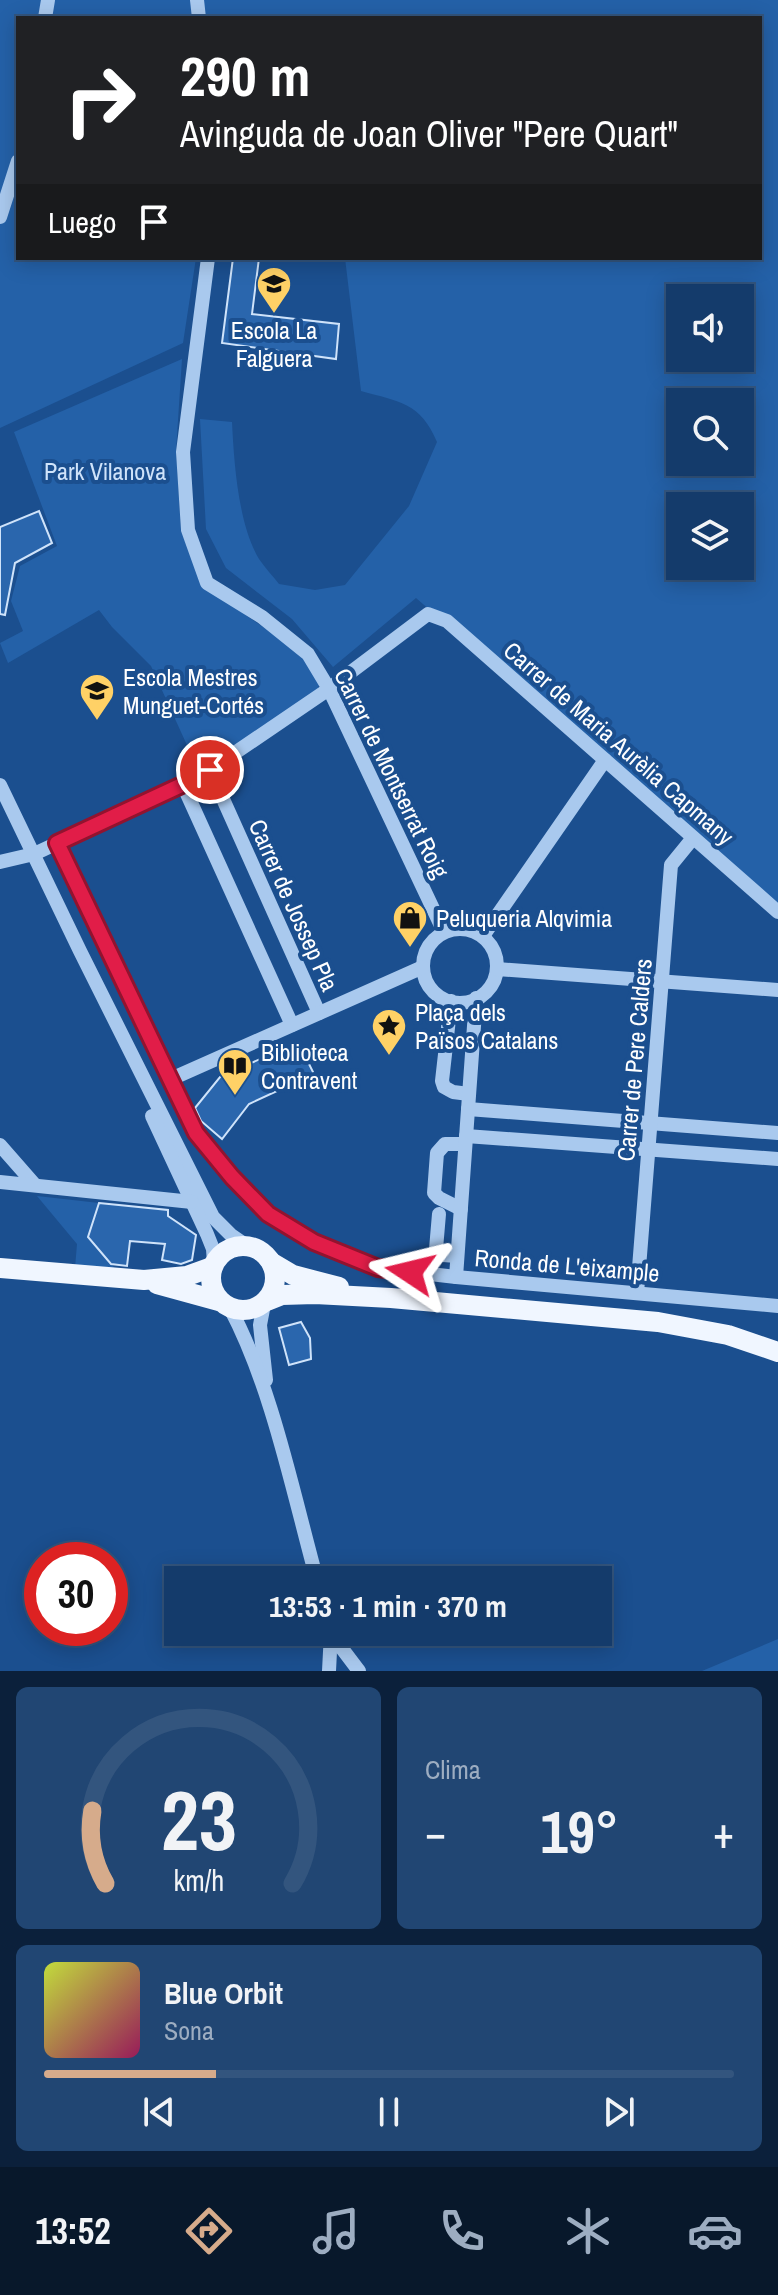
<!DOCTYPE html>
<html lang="es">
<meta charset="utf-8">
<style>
body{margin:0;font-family:"Archivo Narrow",sans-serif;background:#214673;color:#f1f3f6;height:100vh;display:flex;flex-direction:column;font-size:30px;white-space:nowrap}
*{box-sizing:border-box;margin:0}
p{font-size:26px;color:#9dadc1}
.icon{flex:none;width:44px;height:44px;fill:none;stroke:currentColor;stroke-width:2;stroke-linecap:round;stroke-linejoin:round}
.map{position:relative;height:1671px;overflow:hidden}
.side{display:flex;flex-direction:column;gap:16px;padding:16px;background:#0b203b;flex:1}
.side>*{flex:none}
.top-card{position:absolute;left:16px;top:16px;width:746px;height:244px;border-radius:0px;box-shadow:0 4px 20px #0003,0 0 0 2px #33557e;background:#202124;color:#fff;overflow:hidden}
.tools{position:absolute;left:666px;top:284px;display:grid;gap:16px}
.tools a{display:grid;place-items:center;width:88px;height:88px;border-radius:0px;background:#143b6b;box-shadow:0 4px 20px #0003,0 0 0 2px #33557e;font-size:40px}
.speed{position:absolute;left:24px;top:1542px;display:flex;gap:16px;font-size:40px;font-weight:700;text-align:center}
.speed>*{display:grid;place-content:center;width:104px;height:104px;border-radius:50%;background:#143b6b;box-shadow:0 4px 20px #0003,0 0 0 2px #33557e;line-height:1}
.speed .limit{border:12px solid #d22;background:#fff;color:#111}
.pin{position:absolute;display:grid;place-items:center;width:68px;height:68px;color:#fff;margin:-34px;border:4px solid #fff;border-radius:50%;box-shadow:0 2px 8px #0007}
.me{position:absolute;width:88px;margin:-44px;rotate:280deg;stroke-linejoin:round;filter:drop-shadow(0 0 6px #0008)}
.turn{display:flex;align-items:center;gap:28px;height:168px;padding:0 32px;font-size:36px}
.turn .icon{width:104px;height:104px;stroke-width:2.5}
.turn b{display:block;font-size:56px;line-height:68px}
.then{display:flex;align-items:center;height:76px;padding:0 32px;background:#0003;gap:16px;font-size:30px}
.big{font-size:60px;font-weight:700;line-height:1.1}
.side .tile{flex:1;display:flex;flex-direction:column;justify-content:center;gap:12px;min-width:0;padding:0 28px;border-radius:12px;background:#214673}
.side .dial{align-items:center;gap:0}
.dial svg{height:208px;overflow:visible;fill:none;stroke:#33557e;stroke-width:7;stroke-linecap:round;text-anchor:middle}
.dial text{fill:#f1f3f6;stroke:none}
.song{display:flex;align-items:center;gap:24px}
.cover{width:96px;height:96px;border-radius:12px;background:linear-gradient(135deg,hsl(70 70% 55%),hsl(330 70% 35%))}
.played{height:8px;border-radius:4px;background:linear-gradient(90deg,#d6ab8b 25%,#33557e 25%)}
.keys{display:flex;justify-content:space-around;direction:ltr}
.heat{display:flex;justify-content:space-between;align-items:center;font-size:44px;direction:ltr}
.side .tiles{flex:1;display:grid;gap:16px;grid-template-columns:1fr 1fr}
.tile:last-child{grid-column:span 2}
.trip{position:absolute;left:164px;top:1566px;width:448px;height:80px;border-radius:0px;background:#143b6b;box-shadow:0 4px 20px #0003,0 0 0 2px #33557e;font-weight:700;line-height:80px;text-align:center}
.tab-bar{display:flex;height:128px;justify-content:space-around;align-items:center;background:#08182b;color:#9dadc1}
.tab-bar .icon{width:56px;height:56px}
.tab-bar .selected{color:#d6ab8b}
.tab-bar b{font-size:36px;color:#f1f3f6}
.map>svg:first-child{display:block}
.green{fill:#2461a8;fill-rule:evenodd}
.building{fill:#2a66ad;stroke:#cfe3fa;stroke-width:2}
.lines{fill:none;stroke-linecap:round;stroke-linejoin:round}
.minor{stroke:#a9c9ee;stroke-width:14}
.major{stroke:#f0f6ff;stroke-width:20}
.route-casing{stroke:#92132f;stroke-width:20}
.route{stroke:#e11d48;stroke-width:14}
.labels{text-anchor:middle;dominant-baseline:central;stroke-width:8;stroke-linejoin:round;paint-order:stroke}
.poi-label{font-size:24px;fill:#fff;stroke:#1b4f8f;text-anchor:start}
.park-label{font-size:24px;fill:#cfe3fa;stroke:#1b4f8f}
.street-label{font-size:24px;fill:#fff;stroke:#1b4f8f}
</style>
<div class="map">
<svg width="778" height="1671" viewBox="0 0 778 1671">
<rect width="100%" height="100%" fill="#1b4f8f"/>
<g class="green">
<path d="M0,0H778V910L416,598L333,667L292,619L226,568L206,529L200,419L232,422C234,462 238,524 259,559C265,568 273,576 279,584L315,590L345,585L409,506L437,442C420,402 400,402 361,391L345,258H760V18H18V258H196L183,343L0,428ZM680,298H740V358H680ZM680,402H740V462H680ZM680,506H740V566H680Z"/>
<polygon points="182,359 176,451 181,531 201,581 247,616 301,653 320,683 313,700 201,776 151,666 112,627 99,610 8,663 0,643 23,631 11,601 20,566 57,546 14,432"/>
<polygon points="37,1196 99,1203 88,1237 118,1272 75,1268 77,1244"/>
<polygon points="778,1639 778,1671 702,1671"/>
</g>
<g class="building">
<polygon points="233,258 259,258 252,314 339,324 336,359 222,343"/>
<polygon points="39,511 52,543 15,563 5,615 0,614 0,527"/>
<polygon points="298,1042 314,1074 249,1104 222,1139 201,1121 195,1108 220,1077"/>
<polygon points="99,1203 168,1210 168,1216 196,1235 192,1260 181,1264 162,1260 165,1244 130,1241 127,1266 111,1264 88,1237"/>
<polygon points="301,1322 310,1338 311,1359 289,1365 279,1328"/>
</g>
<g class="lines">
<g class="minor">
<polyline points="197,0 199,18"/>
<polyline points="45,18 48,0"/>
<polyline points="0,217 18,161"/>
<polyline points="208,258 183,452 188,530 207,583 262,617 308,654 329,689 444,932"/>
<polyline points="210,770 319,1013"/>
<polyline points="0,785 80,951 213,1217 231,1235 247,1246"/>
<polyline points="183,785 292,1025"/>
<polyline points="57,843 196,1133 232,1177 268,1214 314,1242 378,1268 456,1277 778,1306"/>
<polyline points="0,862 34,854 201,776 323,693 428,614 447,621 778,912"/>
<circle cx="460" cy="966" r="37"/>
<polyline points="483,936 605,760"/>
<polyline points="497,969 778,990"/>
<polyline points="451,1001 442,1081 444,1087 453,1092 469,1094"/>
<polyline points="171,1079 423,967"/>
<polyline points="468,1109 778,1133"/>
<polyline points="152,1116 207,1234 213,1249 214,1263"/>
<polyline points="466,1136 778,1159"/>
<polyline points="0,1145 35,1185"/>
<polyline points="0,1182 192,1202"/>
<polyline points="461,1209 439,1198 434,1193 437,1153 445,1144 465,1144"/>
<polyline points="439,1214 436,1249 443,1255 457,1256"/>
<polyline points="456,1277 476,998"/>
<polyline points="637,1293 671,865 693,838"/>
<polyline points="264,1304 260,1325 266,1380"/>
<path d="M230,1308C272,1387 293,1493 317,1580"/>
<polyline points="331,1634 359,1671"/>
<polyline points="329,1671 331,1632"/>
</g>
<g class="major">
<circle cx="243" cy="1278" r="32"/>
<polyline points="271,1262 293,1275 339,1287"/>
<polyline points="0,1268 144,1280 187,1276 212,1267"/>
<polyline points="157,1284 219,1301"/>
<polyline points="267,1301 282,1295 315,1294 391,1298 658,1322 728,1335 778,1352"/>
</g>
</g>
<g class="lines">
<defs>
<polyline id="route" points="210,770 201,776 57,843 196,1133 232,1177 268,1214 314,1242 378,1268 410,1272"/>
</defs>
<use href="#route" class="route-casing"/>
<use href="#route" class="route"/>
</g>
<defs>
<symbol id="school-pin" viewBox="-11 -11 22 30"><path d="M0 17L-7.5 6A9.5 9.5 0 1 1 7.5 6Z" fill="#ffd166" stroke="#1b4f8f"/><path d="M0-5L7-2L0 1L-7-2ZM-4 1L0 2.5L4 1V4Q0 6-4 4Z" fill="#111"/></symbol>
<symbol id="shop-pin" viewBox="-11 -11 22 30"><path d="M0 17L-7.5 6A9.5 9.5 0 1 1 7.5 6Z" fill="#ffd166" stroke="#1b4f8f"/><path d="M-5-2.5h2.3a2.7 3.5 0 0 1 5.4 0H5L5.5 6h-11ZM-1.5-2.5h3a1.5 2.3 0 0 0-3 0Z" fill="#111"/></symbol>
<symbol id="sight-pin" viewBox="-11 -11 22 30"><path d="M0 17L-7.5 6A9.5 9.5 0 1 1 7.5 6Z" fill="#ffd166" stroke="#1b4f8f"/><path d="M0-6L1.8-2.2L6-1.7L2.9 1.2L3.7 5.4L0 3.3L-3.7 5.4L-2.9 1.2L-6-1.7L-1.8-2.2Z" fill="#111"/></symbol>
<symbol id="library-pin" viewBox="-11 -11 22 30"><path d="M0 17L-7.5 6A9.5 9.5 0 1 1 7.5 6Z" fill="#ffd166" stroke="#1b4f8f"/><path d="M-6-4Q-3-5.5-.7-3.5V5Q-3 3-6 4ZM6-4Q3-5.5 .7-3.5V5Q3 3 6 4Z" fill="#111"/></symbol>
</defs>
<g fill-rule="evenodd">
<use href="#school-pin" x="254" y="264" width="40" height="54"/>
<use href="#school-pin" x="77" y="671" width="40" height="54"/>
<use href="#shop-pin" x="390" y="898" width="40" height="54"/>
<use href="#sight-pin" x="369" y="1006" width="40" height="54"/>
<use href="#library-pin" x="215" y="1046" width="40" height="54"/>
</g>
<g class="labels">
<g class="poi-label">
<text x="274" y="330" text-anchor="middle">Escola La<tspan x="274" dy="28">Falguera</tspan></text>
<text x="123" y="677">Escola Mestres<tspan x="123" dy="28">Munguet-Cortés</tspan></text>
<text x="436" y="918">Peluqueria Alqvimia</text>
<text x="415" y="1012">Plaça dels<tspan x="415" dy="28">Països Catalans</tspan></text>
<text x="261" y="1052">Biblioteca<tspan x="261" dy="28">Contravent</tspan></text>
</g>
<g class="park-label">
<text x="105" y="471">Park Vilanova</text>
</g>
<g class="street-label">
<text transform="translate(619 743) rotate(41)">Carrer de Maria Aurèlia Capmany</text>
<text transform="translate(392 773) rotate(64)">Carrer de Montserrat Roig</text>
<text transform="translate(294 905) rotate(66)">Carrer de Jossep Pla</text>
<text transform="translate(634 1060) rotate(-85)">Carrer de Pere Calders</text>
<text transform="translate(567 1265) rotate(5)">Ronda de L'eixample</text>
</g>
</g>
</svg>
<div class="tools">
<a><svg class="icon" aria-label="sound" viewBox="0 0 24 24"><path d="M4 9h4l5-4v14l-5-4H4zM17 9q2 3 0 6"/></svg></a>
<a><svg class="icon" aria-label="search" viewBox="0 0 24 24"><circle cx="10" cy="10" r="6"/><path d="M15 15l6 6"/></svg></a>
<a><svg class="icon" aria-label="layers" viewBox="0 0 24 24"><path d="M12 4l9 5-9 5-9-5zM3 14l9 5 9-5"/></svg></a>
</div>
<div class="speed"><div class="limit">30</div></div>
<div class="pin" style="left:210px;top:770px;background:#d93025"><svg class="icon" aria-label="arrive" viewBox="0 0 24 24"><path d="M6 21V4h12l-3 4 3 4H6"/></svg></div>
<svg class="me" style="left:410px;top:1272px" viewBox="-20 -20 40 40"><path d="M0-17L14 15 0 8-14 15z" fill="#e11d48" stroke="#fff" stroke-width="4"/></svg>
<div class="trip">13:53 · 1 min · 370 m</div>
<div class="top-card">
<div class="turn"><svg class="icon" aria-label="right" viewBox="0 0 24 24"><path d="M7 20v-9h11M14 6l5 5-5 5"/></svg><div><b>290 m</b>Avinguda de Joan Oliver &quot;Pere Quart&quot;</div></div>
<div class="then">Luego<svg class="icon" aria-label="arrive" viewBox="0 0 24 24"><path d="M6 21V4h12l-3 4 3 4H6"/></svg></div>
</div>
</div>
<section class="side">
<div class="tiles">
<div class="tile dial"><svg viewBox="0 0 100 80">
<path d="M14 69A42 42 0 1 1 86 69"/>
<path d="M14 69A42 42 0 0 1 9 41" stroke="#d6ab8b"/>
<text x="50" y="56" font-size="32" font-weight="700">23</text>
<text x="50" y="72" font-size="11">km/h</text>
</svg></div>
<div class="tile"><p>Clima</p>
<div class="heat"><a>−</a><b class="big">19°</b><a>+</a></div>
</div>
<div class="tile">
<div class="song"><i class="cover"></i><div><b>Blue Orbit</b><p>Sona</p></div></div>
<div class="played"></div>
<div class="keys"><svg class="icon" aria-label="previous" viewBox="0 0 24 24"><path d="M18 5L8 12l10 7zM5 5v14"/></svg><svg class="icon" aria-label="pause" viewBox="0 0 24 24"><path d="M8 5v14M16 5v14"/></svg><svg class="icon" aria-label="next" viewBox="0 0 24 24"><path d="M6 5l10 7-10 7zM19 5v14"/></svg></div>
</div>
</div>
</section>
<nav class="tab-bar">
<b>13:52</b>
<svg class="icon selected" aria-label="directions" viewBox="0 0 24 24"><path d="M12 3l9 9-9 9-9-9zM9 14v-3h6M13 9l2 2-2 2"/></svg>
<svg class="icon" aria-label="music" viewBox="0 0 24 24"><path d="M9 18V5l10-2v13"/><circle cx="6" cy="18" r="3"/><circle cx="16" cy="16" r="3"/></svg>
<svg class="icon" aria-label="phone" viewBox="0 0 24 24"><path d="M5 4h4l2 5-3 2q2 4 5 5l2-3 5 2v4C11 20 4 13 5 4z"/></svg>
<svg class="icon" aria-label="climate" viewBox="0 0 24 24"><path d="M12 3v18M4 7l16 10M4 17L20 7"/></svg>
<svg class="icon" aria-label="car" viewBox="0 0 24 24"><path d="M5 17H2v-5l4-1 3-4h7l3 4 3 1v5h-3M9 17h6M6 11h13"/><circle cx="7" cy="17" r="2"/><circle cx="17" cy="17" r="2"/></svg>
</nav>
